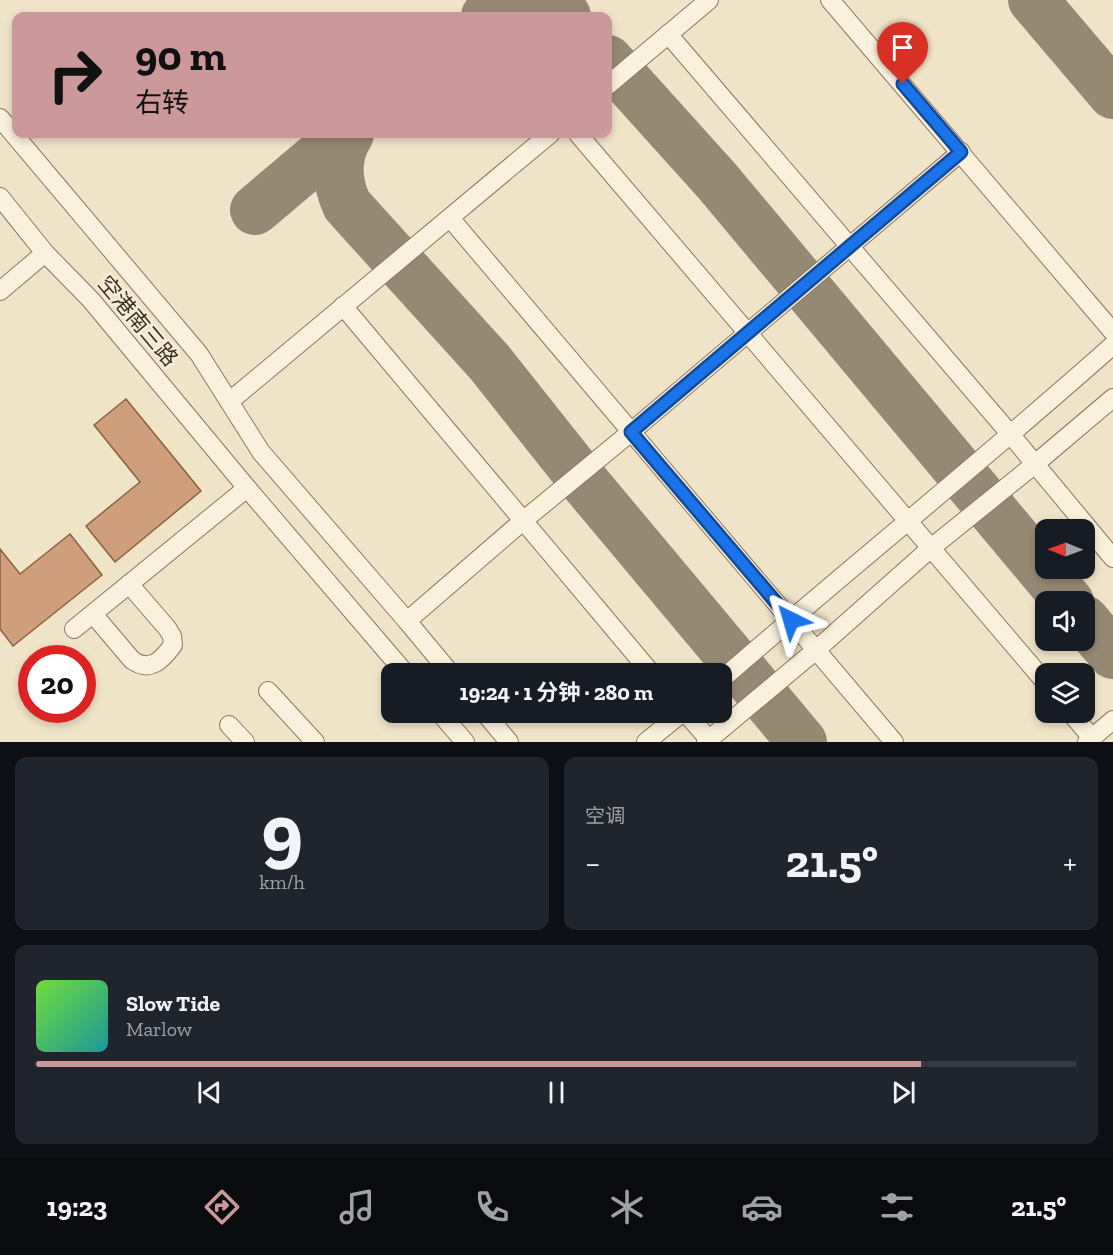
<!DOCTYPE html>
<html lang="zh">
<meta charset="utf-8">
<style>
body{margin:0;font-family:"Zilla Slab","Noto Sans SC",serif;background:#20242c;color:#f1f3f6;height:100vh;display:flex;flex-direction:column;font-size:22px;white-space:nowrap}
*{box-sizing:border-box;margin:0}
p{font-size:20px;color:#9ea1a6}
.icon{flex:none;width:33px;height:33px;fill:none;stroke:currentColor;stroke-width:2;stroke-linecap:round;stroke-linejoin:round}
.map{position:relative;height:742px;overflow:hidden}
.side{display:flex;flex-direction:column;gap:15px;padding:15px;background:#0d0f14;flex:1}
.side>*{flex:none}
.top-card{position:absolute;left:12px;top:12px;width:600px;height:126px;border-radius:12px;box-shadow:0 3px 9px #0003;background:#cc999b;color:#111;overflow:hidden}
.needle{width:39px;rotate:271deg}
.tools{position:absolute;left:1035px;top:519px;display:grid;gap:12px}
.tools a{display:grid;place-items:center;width:60px;height:60px;border-radius:12px;background:#171b24;box-shadow:0 3px 9px #0003;font-size:30px}
.speed{position:absolute;left:18px;top:645px;display:flex;gap:12px;font-size:30px;font-weight:700;text-align:center}
.speed>*{display:grid;place-content:center;width:78px;height:78px;border-radius:50%;background:#171b24;box-shadow:0 3px 9px #0003;line-height:1}
.speed .limit{border:9px solid #d22;background:#fff;color:#111}
.pin{position:absolute;display:grid;place-items:center;width:51px;height:51px;color:#fff;margin:-62px -26px;border-radius:50% 50% 50% 0;rotate:-45deg;box-shadow:0 0 6px #0007}
.pin .icon{rotate:45deg}
.me{position:absolute;width:66px;margin:-33px;rotate:320deg;stroke-linejoin:round;filter:drop-shadow(0 0 4px #0008)}
.turn{display:flex;align-items:center;gap:21px;height:126px;padding:0 24px;font-size:27px}
.turn .icon{width:78px;height:78px;stroke-width:2.5}
.turn b{display:block;font-size:42px;line-height:51px}
.big{font-size:45px;font-weight:700;line-height:1.1}
.side .widget{flex:1;display:flex;flex-direction:column;justify-content:center;gap:9px;min-width:0;padding:0 21px;border-radius:12px;background:#20242c}
.side .dial{align-items:center;gap:0}
.dial b{font-size:78px;line-height:1}
.song{display:flex;align-items:center;gap:18px}
.cover{width:72px;height:72px;border-radius:9px;background:linear-gradient(135deg,hsl(100 70% 55%),hsl(180 70% 35%))}
.played{height:6px;border-radius:3px;background:linear-gradient(90deg,#cc999b 85%,#363941 85%)}
.keys{display:flex;justify-content:space-around;direction:ltr}
.heat{display:flex;justify-content:space-between;align-items:center;font-size:33px;direction:ltr}
.side .tiles{flex:1;display:grid;gap:15px;grid-template-columns:1fr 1fr}
.widget:last-child{grid-column:span 2}
.trip{position:absolute;left:381px;top:663px;width:351px;height:60px;border-radius:12px;background:#171b24;box-shadow:0 3px 9px #0003;font-weight:700;line-height:60px;text-align:center}
.dock{display:flex;height:96px;justify-content:space-around;align-items:center;background:#090b0e;color:#9ea1a6}
.dock .icon{width:42px;height:42px}
.dock .current{color:#cc999b}
.dock b{font-size:27px;color:#f1f3f6}
.map>svg:first-child{display:block}
.lines{fill:none;stroke-linecap:round;stroke-linejoin:round}
.taxiway{stroke:#968974;stroke-width:50}
.building{fill:#cf9f7d;stroke:#8d5f41;stroke-width:1.5}
.minor-casing{stroke:#8d765c;stroke-width:20}
.minor{stroke:#faf1dc;stroke-width:18}
.route-casing{stroke:#114b97;stroke-width:15}
.route{stroke:#1a73e8;stroke-width:10}
.labels{text-anchor:middle;dominant-baseline:central;stroke-width:4.5;stroke-linejoin:round;paint-order:stroke}
.street-label{font-size:22px;fill:#3d2e20;stroke:#f7eed8}
</style>
<div class="map">
<svg width="1113" height="742" viewBox="0 0 1113 742">
<rect width="100%" height="100%" fill="#f0e4c8"/>
<g class="lines">
<g class="taxiway">
<polyline points="1033,0 1113,94"/>
<path d="M486,16C512,1 541,0 566,16"/>
<polyline points="608,60 717,181 1069,602"/>
<path d="M349,134C335,156 336,181 347,205L490,363L586,484L802,742"/>
<polyline points="255,210 345,134"/>
<polyline points="1084,620 1113,654"/>
</g>
</g>
<g class="building">
<polygon points="126,399 201,491 115,562 86,526 140,482 94,425"/>
<polygon points="70,534 102,575 13,646 0,629 0,549 20,574"/>
</g>
<g class="lines">
<defs>
<g id="minor">
<polyline points="830,0 1113,332"/>
<polyline points="668,34 1011,435 1113,558"/>
<polyline points="608,85 709,0"/>
<polyline points="0,118 199,354 261,452 407,621"/>
<polyline points="578,134 1046,683"/>
<polyline points="0,197 45,253 91,300 247,488 406,674"/>
<polyline points="450,218 894,742"/>
<polyline points="0,291 45,253"/>
<polyline points="343,306 652,674"/>
<polyline points="230,401 550,134"/>
<path d="M93,614L132,660C150,673 162,660 173,645L172,636L167,628L129,584"/>
<polyline points="74,629 247,488"/>
<polyline points="451,674 407,621 524,520 631,432 961,152"/>
<path d="M722,679C851,567 985,459 1113,345"/>
<polyline points="268,691 315,742"/>
<polyline points="439,712 465,742"/>
<polyline points="484,712 509,742"/>
<polyline points="685,712 711,742"/>
<polyline points="1070,712 1092,738"/>
<polyline points="229,725 245,742"/>
<polyline points="646,742 683,712"/>
<polyline points="706,742 816,650 931,548 1035,464 1113,398"/>
<polyline points="1087,742 1113,720"/>
</g>
</defs>
<use href="#minor" class="minor-casing"/>
<use href="#minor" class="minor"/>
</g>
<g class="lines">
<defs>
<polyline id="route" points="791,620 631,432 961,152 903,84"/>
</defs>
<use href="#route" class="route-casing"/>
<use href="#route" class="route"/>
</g>
<g class="labels">
<g class="street-label">
<text transform="translate(138 321) rotate(50)">空港南三路</text>
</g>
</g>
</svg>
<div class="tools">
<a><svg class="needle" viewBox="-14 -14 28 28"><path d="M0-13l5 13h-10z" fill="#e53935"/><path d="M0 13l5-13h-10z" fill="#9ea1a6"/></svg></a>
<a><svg class="icon" aria-label="sound" viewBox="0 0 24 24"><path d="M4 9h4l5-4v14l-5-4H4zM17 9q2 3 0 6"/></svg></a>
<a><svg class="icon" aria-label="layers" viewBox="0 0 24 24"><path d="M12 4l9 5-9 5-9-5zM3 14l9 5 9-5"/></svg></a>
</div>
<div class="speed"><div class="limit">20</div></div>
<div class="pin" style="left:903px;top:84px;background:#d93025"><svg class="icon" aria-label="arrive" viewBox="0 0 24 24"><path d="M6 21V4h12l-3 4 3 4H6"/></svg></div>
<svg class="me" style="left:791px;top:620px" viewBox="-20 -20 40 40"><path d="M0-17L14 15 0 8-14 15z" fill="#1a73e8" stroke="#fff" stroke-width="4"/></svg>
<div class="trip">19:24 · 1 分钟 · 280 m</div>
<div class="top-card">
<div class="turn"><svg class="icon" aria-label="right" viewBox="0 0 24 24"><path d="M7 20v-9h11M14 6l5 5-5 5"/></svg><div><b>90 m</b>右转</div></div>
</div>
</div>
<section class="side">
<div class="tiles">
<div class="widget dial"><b>9</b><p>km/h</p></div>
<div class="widget"><p>空调</p>
<div class="heat"><a>−</a><b class="big">21.5°</b><a>+</a></div>
</div>
<div class="widget">
<div class="song"><i class="cover"></i><div><b>Slow Tide</b><p>Marlow</p></div></div>
<div class="played"></div>
<div class="keys"><svg class="icon" aria-label="previous" viewBox="0 0 24 24"><path d="M18 5L8 12l10 7zM5 5v14"/></svg><svg class="icon" aria-label="pause" viewBox="0 0 24 24"><path d="M8 5v14M16 5v14"/></svg><svg class="icon" aria-label="next" viewBox="0 0 24 24"><path d="M6 5l10 7-10 7zM19 5v14"/></svg></div>
</div>
</div>
</section>
<nav class="dock">
<b>19:23</b>
<svg class="icon current" aria-label="directions" viewBox="0 0 24 24"><path d="M12 3l9 9-9 9-9-9zM9 14v-3h6M13 9l2 2-2 2"/></svg>
<svg class="icon" aria-label="music" viewBox="0 0 24 24"><path d="M9 18V5l10-2v13"/><circle cx="6" cy="18" r="3"/><circle cx="16" cy="16" r="3"/></svg>
<svg class="icon" aria-label="phone" viewBox="0 0 24 24"><path d="M5 4h4l2 5-3 2q2 4 5 5l2-3 5 2v4C11 20 4 13 5 4z"/></svg>
<svg class="icon" aria-label="climate" viewBox="0 0 24 24"><path d="M12 3v18M4 7l16 10M4 17L20 7"/></svg>
<svg class="icon" aria-label="car" viewBox="0 0 24 24"><path d="M5 17H2v-5l4-1 3-4h7l3 4 3 1v5h-3M9 17h6M6 11h13"/><circle cx="7" cy="17" r="2"/><circle cx="17" cy="17" r="2"/></svg>
<svg class="icon" aria-label="filters" viewBox="0 0 24 24"><path d="M4 7h16M4 17h16"/><circle cx="9" cy="7" r="2"/><circle cx="15" cy="17" r="2"/></svg>
<b>21.5°</b>
</nav>
